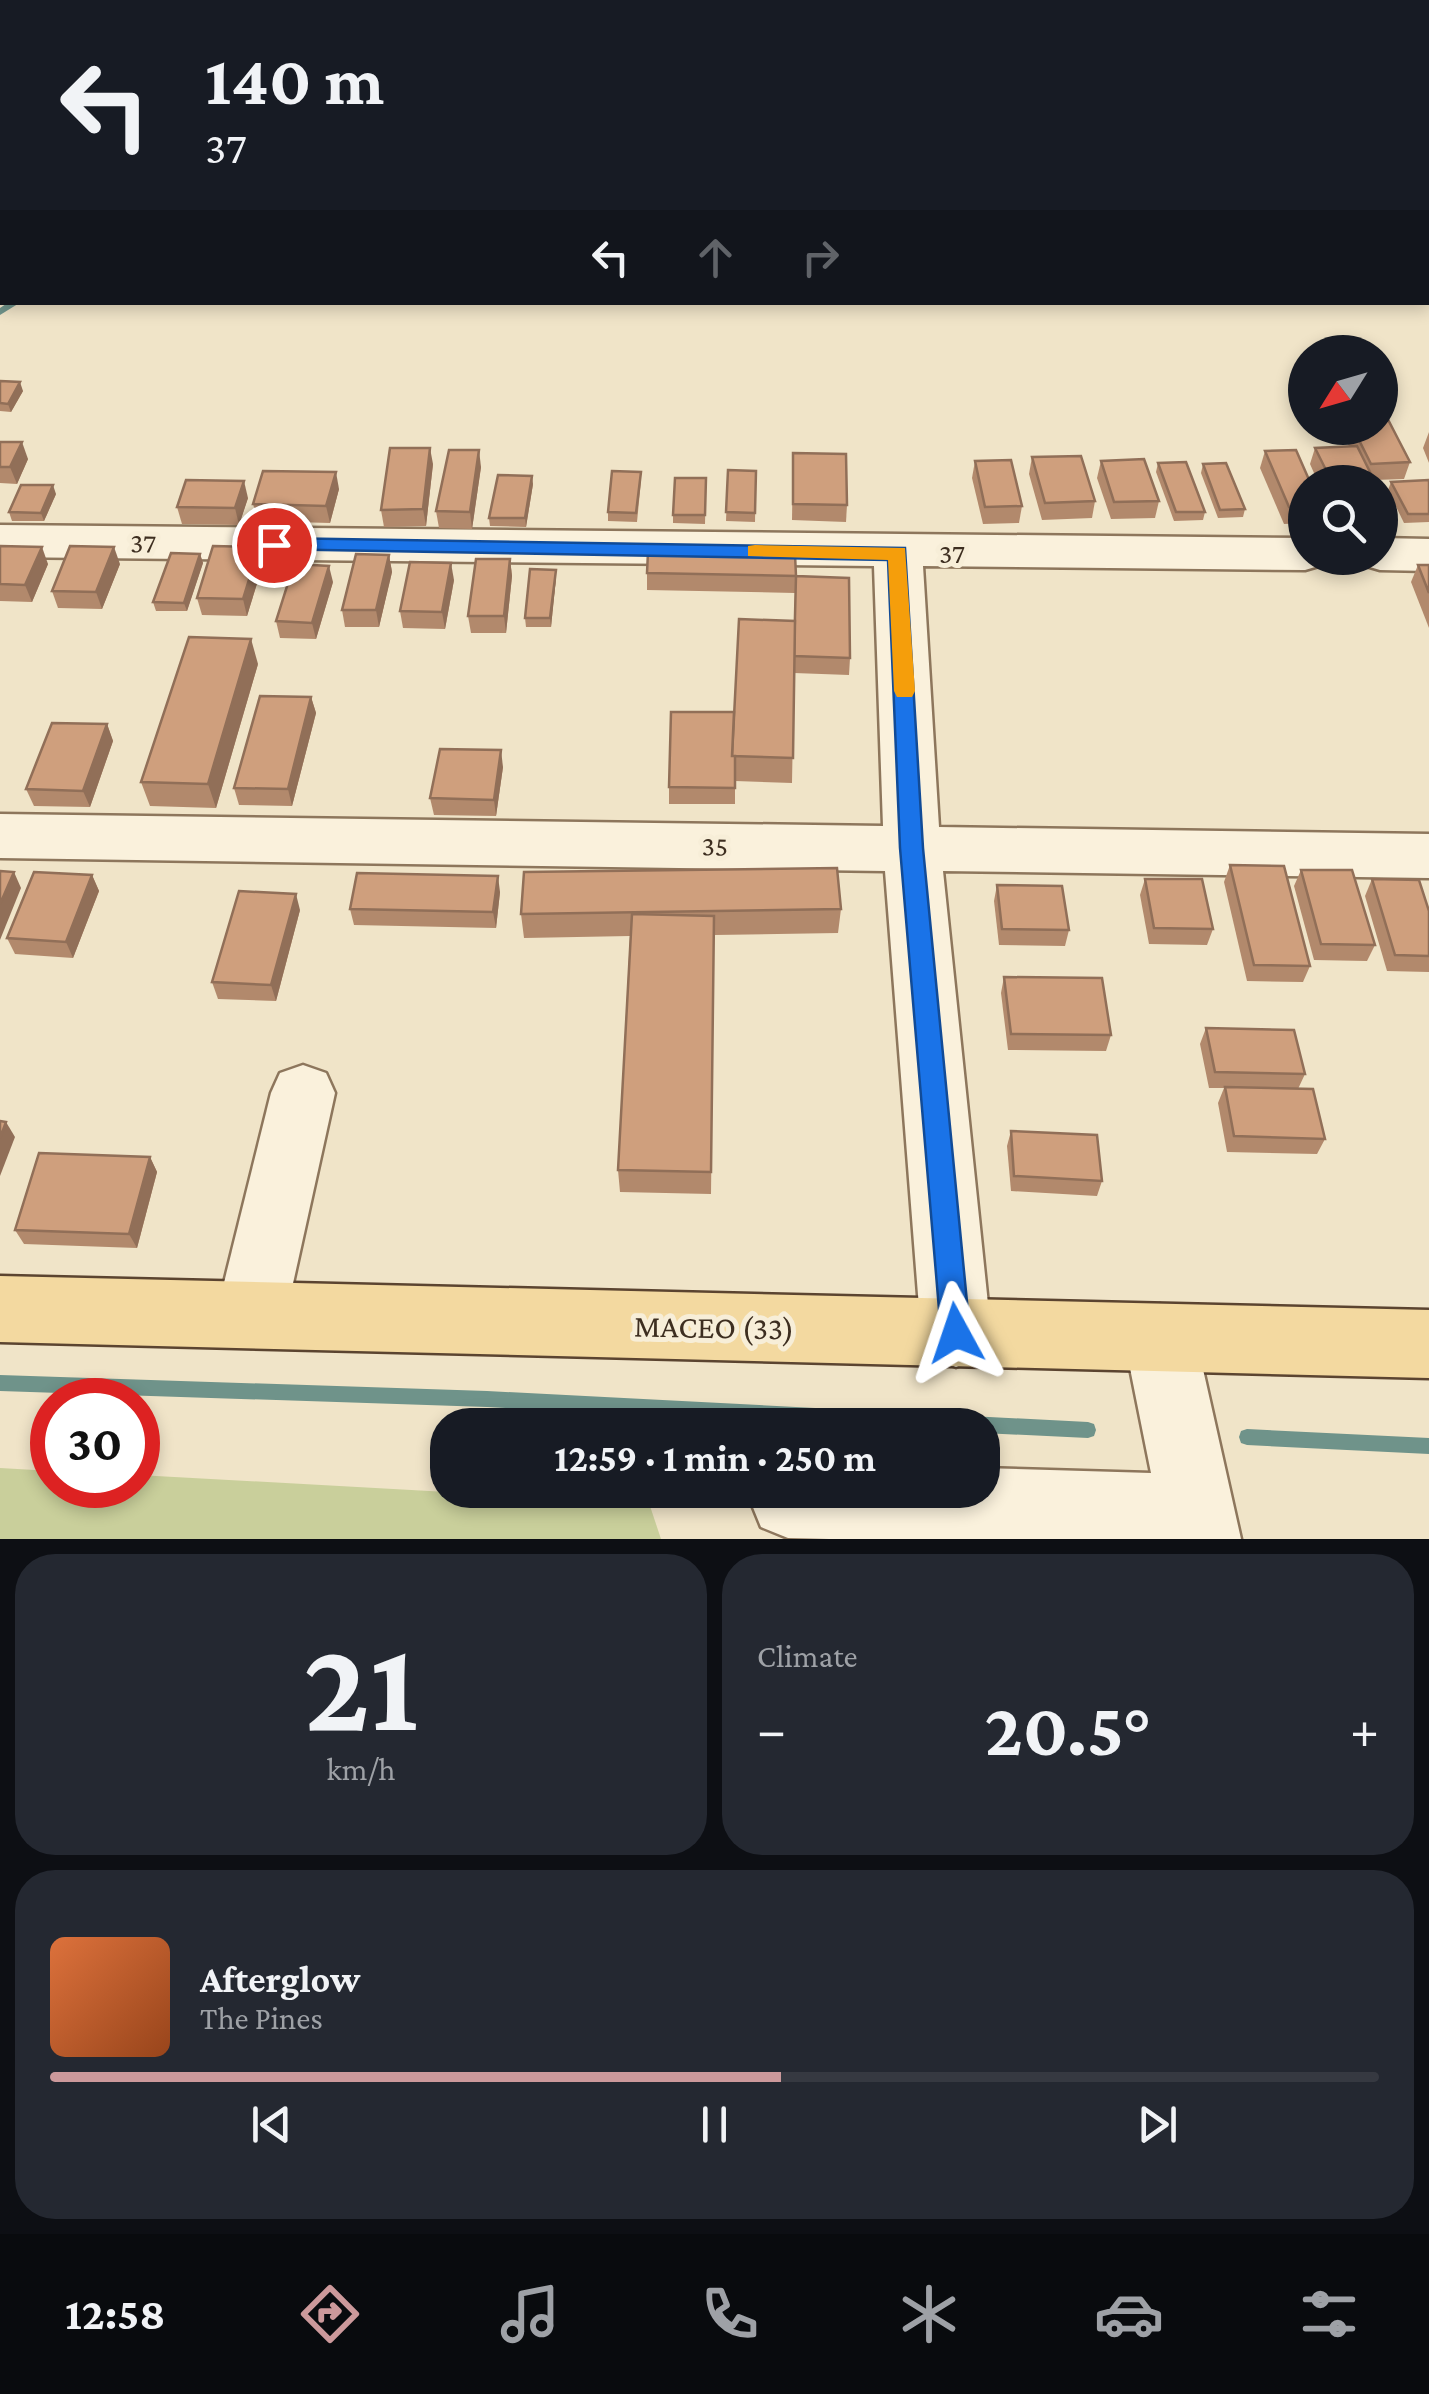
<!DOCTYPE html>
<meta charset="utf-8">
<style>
body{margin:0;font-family:"Crimson Pro",serif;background:#242831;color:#f1f3f6;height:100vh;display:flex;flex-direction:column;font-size:38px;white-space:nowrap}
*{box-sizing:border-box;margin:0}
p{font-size:32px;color:#9ea1a6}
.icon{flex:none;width:55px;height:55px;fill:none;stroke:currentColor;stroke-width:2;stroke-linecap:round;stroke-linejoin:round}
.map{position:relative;height:1539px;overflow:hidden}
.drawer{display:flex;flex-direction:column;gap:15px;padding:15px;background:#0d0f14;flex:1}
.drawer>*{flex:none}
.guide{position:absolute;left:0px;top:0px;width:1430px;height:305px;box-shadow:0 5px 15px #0003;background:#171b24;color:#f1f3f6;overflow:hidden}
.needle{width:65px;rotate:233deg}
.fabs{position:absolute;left:1288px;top:335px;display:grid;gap:20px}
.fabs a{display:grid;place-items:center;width:110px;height:110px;border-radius:50%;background:#171b24;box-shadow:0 5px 15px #0003;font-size:50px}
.speed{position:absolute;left:30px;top:1378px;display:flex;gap:20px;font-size:50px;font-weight:700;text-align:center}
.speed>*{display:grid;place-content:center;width:130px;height:130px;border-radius:50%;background:#171b24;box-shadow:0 5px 15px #0003;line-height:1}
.speed .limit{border:15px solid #d22;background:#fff;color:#111}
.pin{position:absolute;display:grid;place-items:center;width:85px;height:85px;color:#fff;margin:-42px;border:5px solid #fff;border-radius:50%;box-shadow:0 2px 10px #0007}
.me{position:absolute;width:110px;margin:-55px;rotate:355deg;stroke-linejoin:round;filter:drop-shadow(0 0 8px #0008)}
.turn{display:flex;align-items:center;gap:35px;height:210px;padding:0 40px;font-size:45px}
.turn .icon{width:130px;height:130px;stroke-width:2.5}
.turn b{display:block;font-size:70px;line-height:85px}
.lanes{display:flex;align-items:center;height:95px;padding:0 40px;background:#0003;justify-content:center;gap:50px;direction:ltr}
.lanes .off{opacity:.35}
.big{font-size:75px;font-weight:700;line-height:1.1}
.drawer .card{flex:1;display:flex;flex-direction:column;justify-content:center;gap:15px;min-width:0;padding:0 35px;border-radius:40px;background:#242831}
.drawer .dial{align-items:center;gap:0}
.dial b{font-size:130px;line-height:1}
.song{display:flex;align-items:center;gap:30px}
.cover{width:120px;height:120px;border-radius:15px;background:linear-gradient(135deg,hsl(20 70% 55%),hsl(20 70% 35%))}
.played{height:10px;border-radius:5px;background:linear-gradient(90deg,#cc999b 55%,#363941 55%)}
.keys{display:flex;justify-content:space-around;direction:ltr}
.heat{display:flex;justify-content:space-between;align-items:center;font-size:55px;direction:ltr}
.drawer .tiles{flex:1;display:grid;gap:15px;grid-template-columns:1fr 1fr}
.card:last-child{grid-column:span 2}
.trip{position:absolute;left:430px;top:1408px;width:570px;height:100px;border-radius:40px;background:#171b24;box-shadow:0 5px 15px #0003;font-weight:700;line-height:100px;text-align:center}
.dock{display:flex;height:160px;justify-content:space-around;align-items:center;background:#090b0e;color:#9ea1a6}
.dock .icon{width:70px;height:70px}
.dock .on{color:#cc999b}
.dock b{font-size:45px;color:#f1f3f6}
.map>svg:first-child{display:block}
.farmland{fill:#e6deb5}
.green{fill:#c9cf9b}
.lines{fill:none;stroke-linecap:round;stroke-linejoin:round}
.stream{fill:#6f938a;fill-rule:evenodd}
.minor-casing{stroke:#8d765c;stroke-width:5}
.major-casing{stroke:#5b4430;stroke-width:5}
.minor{fill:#faf1dc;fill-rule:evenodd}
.major{fill:#f3d9a0;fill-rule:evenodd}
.wall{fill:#b2896c}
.shaded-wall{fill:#916f58}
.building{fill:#cf9f7d;stroke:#916f58;stroke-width:2.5}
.route{fill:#1a73e8;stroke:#114b97;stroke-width:2.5}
.slow{fill:#f59e0b}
.labels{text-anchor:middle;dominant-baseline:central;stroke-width:10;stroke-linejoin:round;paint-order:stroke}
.street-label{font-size:28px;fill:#3d2e20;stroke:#f7eed8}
.near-street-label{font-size:32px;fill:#3d2e20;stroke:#f7eed8}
</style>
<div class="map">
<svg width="1429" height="1539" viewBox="0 0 1429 1539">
<rect width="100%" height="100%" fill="#f0e4c8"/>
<polygon class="farmland" points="244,0 765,0 244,2"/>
<polygon class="green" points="0,1468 52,1471 52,1485 138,1485 138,1475 649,1503 661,1539 0,1539"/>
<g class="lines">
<g class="stream">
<polygon points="795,0 803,0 801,2 795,2"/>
<polygon points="1272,0 1282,0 1284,2 1275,2"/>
<rect x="1428" y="113" width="1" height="6"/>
<polygon points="9,302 21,302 0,315 0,308"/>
<polygon points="0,1375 487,1391 1088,1422 1094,1424 1096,1430 1094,1436 1088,1438 982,1433 982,1425 831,1425 487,1407 0,1391"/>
<polygon points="1247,1429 1429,1438 1429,1454 1247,1445 1241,1443 1239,1437 1241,1431"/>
</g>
<defs>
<g id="minor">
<rect x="0" y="24" width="2" height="20"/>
<polygon points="0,525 1305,538 1305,558 1327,558 1322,565 1305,570 923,566 939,827 1429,834 1429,878 943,871 991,1333 981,1357 956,1367 931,1357 921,1333 885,871 0,858 0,814 883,826 874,566 0,557"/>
<polygon points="1380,538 1429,539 1429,571 1380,570 1363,565 1358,558 1380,558"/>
<polygon points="303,1065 326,1073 335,1093 286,1315 276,1339 251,1348 226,1339 216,1315 271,1093 280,1073"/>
<polygon points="1160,1304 1185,1314 1196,1338 1241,1539 829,1539 788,1538 761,1527 750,1500 754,1490 982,1490 982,1468 1151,1473 1124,1338 1135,1314"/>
</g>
<polygon id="major" points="0,1276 1429,1310 1429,1378 0,1342"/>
</defs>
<use href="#minor" class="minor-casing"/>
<use href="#major" class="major-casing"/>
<use href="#minor" class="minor"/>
<use href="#major" class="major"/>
</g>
<g class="wall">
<polygon points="0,381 23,391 11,412 0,411"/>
<polygon points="1340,428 1380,428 1410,462 1404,479 1374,480 1375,482 1318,482 1310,464 1315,448 1349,446"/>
<polygon points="1429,432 1429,463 1423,448"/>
<polygon points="0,442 28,459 17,484 0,483"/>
<polygon points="1265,451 1305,482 1305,523 1284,524 1260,468"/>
<polygon points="793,453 847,505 846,522 792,520"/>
<polygon points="1032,457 1095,501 1092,518 1042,520 1029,474"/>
<polygon points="975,461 1022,506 1019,523 983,524 972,478"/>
<polygon points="1101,461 1159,501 1155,518 1111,519 1097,478"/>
<polygon points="1158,463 1205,512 1203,520 1174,521 1156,472"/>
<polygon points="433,464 426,526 384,527 381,510"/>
<polygon points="1203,464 1245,509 1243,517 1218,518 1201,473"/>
<polygon points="481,467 472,529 439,528 436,511"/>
<polygon points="728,470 756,471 755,522 726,521"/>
<polygon points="706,478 705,524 673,523 673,515"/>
<polygon points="1429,480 1429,522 1404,523 1388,490 1391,482"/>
<polygon points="641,481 637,522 608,521 608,512"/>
<polygon points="533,484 526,527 490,526 489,518"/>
<polygon points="339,489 330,523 258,521 253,504"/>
<polygon points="1380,492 1385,503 1380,517"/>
<polygon points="56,494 44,521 12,521 9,512"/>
<polygon points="248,498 239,525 182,524 177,507"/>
<polygon points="0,546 48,564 32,602 0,601"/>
<polygon points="259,547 263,564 247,616 202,615 197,598"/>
<polygon points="200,554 203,563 187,611 156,611 153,602"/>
<polygon points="389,555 392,572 379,627 345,627 342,610"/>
<polygon points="510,559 512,576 506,633 471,633 468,616"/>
<polygon points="120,564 102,609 58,608 52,591"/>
<polygon points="1418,565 1429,565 1429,628 1411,582"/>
<polygon points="556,570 556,578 551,627 526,627 525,618"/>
<polygon points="647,573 796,576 850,658 849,675 794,673 792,783 735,781 735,804 669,804 669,787 734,712 794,621 795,593 647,590"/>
<polygon points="454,580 445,629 403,628 400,611"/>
<polygon points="333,582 316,639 280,638 276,621"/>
<polygon points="258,664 216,808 150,806 141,782"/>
<polygon points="311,697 316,713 292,806 239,805 234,788"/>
<polygon points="107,724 113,741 90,807 34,806 26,789"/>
<polygon points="503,767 496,816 434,815 430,798"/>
<polygon points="1230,865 1310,966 1303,982 1247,981 1224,882"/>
<polygon points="1301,870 1375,945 1367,961 1314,960 1294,886"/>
<polygon points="92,875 99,891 73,958 15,954 7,938"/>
<polygon points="1145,879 1213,929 1207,945 1149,944 1140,895"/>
<polygon points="1372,879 1429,911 1429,972 1387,971 1365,896"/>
<polygon points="997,885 1069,930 1065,946 999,945 994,901"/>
<polygon points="500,892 496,928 354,925 350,909"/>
<polygon points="841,909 838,933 714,935 711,1194 620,1192 618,1170 630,936 524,938 521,914"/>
<polygon points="300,910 276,1001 218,999 212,982"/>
<polygon points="1004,977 1111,1035 1106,1051 1008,1050 1001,993"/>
<polygon points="1206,1028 1305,1074 1298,1089 1325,1139 1317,1154 1227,1152 1218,1103 1224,1088 1209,1088 1200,1044"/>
<polygon points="1011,1131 1102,1181 1097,1196 1011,1191 1007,1146"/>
<polygon points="150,1157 157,1172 137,1248 24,1244 15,1230"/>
</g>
<g class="shaded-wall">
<polygon points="24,0 40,0 41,2 8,2"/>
<polygon points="20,382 23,391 11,412 8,404"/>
<polygon points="22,442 28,459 17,484 10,467"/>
<polygon points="430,448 433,464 426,526 423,509"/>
<polygon points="479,450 481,467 472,529 470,512"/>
<polygon points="336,472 339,489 330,523 326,506"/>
<polygon points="532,476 533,484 526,527 525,518"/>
<polygon points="244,481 248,498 239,525 235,508"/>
<polygon points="53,485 56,494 44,521 41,513"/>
<polygon points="42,547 48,564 32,602 25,585"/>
<polygon points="114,547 120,564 102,609 96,592"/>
<polygon points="259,547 263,564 247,616 243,599"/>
<polygon points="200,554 203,563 187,611 184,603"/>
<polygon points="389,555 392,572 379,627 376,610"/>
<polygon points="510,559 512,576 506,633 504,616"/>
<polygon points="451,563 454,580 445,629 442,612"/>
<polygon points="329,566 333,582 316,639 312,623"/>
<polygon points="556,570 556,578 551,627 550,618"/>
<polygon points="251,639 258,664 216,808 208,784"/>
<polygon points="311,697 316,713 292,806 288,789"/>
<polygon points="107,724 113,741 90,807 83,791"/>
<polygon points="501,750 503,767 496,816 494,800"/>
<polygon points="14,872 21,888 0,940 0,904"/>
<polygon points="92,875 99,891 73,958 66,942"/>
<polygon points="498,876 500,892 496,928 493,912"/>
<polygon points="296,894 300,910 276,1001 271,985"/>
<polygon points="6,1122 15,1137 0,1176 0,1138"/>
<polygon points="150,1157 157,1172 137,1248 129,1234"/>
</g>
<g class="building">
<polygon points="0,0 24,0 1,4"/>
<polygon points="157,0 157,2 123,2"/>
<polygon points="0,381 20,382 8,404 0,403"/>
<polygon points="1380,406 1381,406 1410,462 1371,464 1353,428 1380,428"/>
<polygon points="0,442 22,442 10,467 0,467"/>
<polygon points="1357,446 1375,482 1332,482 1315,448"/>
<polygon points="390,448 430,448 423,509 381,510"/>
<polygon points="449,450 479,450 470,512 436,511"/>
<polygon points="1296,450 1310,482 1305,482 1305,506 1289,507 1265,451"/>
<polygon points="793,453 846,454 847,505 793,504"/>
<polygon points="1081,456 1095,501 1045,503 1032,457"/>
<polygon points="1144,459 1159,501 1114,502 1101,461"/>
<polygon points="1011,460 1022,506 985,507 975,461"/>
<polygon points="1186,462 1205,512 1176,512 1158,463"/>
<polygon points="1226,463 1245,509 1220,510 1203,464"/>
<polygon points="728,470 756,471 755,513 726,512"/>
<polygon points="263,471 336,472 326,506 253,504"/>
<polygon points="612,471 641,472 636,513 608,512"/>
<polygon points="498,475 532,476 525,518 489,518"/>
<polygon points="675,478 706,478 705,515 673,515"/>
<polygon points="186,480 244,481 235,508 177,507"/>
<polygon points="1429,480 1429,514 1408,514 1391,482"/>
<polygon points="21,485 53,485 41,513 9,512"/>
<polygon points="0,546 42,547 25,585 0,584"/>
<polygon points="70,546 114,547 96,592 52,591"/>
<polygon points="213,546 259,547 243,599 197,598"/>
<polygon points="648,552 795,554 796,576 849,578 850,658 794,656 796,576 647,573"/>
<polygon points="171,553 200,554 184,603 153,602"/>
<polygon points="356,554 389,555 376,610 342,610"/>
<polygon points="476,559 510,559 504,616 468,616"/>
<polygon points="410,562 451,563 442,612 400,611"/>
<polygon points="294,564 329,566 312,623 276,621"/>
<polygon points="1418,565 1429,565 1429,593"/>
<polygon points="530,569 556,570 550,618 525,618"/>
<polygon points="739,619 795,621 793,758 732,756"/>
<polygon points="189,637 251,639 208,784 141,782"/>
<polygon points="260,696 311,697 288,789 234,788"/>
<polygon points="671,712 734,712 732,756 735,756 735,788 669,787"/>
<polygon points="52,723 107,724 83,791 26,789"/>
<polygon points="440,749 501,750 494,800 430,798"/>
<polygon points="1230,865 1284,866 1310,966 1254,965"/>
<polygon points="837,868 841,909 521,914 524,872"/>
<polygon points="1301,870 1352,870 1375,945 1321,944"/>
<polygon points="0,871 14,872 0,904"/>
<polygon points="34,872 92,875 66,942 7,938"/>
<polygon points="357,873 498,876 493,912 350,909"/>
<polygon points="1145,879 1202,879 1213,929 1154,928"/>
<polygon points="1372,879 1419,880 1429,911 1429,956 1395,955"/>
<polygon points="997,885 1062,886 1069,930 1002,929"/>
<polygon points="239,891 296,894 271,985 212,982"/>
<polygon points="632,914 714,916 711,1172 618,1170"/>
<polygon points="1004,977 1102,978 1111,1035 1011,1034"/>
<polygon points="1206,1028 1294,1030 1305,1074 1215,1072"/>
<polygon points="1225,1087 1313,1089 1325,1139 1234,1136"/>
<polygon points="0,1121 6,1122 0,1138"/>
<polygon points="1011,1131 1097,1135 1102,1181 1014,1176"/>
<polygon points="39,1153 150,1157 129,1234 15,1230"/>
</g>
<polygon class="route" points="274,538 905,548 923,848 970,1333 966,1343 956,1347 945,1343 941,1333 900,848 888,560 266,549 266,540"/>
<polygon class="slow" points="755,545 905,548 915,691 912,697 897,697 894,691 888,560 748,556 748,546"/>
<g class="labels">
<g class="street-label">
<text transform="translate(143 543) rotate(1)">37</text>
<text x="952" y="553">37</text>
<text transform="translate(715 846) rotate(1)">35</text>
</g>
<g class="near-street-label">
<text transform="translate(714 1327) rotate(1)">MACEO (33)</text>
</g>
</g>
</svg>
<div class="fabs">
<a><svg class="needle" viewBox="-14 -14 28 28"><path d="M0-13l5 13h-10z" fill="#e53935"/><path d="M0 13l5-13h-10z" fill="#9ea1a6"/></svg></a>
<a><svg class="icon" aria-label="search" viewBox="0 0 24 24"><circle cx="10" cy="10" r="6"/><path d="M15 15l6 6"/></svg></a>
</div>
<div class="speed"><div class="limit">30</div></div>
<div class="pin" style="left:274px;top:545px;background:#d93025"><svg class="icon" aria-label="arrive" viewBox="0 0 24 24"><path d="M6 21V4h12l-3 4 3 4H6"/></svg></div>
<svg class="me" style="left:956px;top:1333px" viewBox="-20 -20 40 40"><path d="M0-17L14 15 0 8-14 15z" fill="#1a73e8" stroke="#fff" stroke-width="4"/></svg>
<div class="trip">12:59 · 1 min · 250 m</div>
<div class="guide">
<div class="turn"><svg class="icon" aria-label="left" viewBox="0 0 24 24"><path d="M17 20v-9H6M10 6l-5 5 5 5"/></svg><div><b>140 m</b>37</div></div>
<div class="lanes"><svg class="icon" aria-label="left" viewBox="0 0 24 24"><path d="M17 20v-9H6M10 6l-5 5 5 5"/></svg><svg class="icon off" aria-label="ahead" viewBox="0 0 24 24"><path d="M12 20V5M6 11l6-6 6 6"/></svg><svg class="icon off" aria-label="right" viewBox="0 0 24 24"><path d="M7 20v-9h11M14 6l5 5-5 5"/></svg></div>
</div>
</div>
<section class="drawer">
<div class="tiles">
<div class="card dial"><b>21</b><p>km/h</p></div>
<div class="card"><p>Climate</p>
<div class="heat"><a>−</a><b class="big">20.5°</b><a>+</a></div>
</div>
<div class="card">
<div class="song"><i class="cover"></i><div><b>Afterglow</b><p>The Pines</p></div></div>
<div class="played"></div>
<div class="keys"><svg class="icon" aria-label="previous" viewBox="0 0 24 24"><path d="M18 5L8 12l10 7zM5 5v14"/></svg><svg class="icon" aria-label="pause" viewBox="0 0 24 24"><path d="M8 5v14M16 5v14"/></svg><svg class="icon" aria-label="next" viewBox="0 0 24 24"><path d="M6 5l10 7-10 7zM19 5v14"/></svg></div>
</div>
</div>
</section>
<nav class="dock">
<b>12:58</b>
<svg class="icon on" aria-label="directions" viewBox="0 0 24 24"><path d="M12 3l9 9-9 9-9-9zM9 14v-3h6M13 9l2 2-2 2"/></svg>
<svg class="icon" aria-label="music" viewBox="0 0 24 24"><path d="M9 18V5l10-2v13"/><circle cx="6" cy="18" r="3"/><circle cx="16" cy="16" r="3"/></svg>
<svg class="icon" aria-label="phone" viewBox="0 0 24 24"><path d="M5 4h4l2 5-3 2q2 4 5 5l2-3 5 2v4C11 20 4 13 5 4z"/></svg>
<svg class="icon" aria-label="climate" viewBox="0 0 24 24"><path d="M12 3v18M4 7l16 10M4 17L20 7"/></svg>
<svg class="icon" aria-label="car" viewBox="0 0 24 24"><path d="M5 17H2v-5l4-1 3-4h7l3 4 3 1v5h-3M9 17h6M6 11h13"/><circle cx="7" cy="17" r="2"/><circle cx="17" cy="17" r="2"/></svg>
<svg class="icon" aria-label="filters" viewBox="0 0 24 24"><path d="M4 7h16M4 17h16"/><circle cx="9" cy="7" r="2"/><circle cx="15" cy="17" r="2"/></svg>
</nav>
